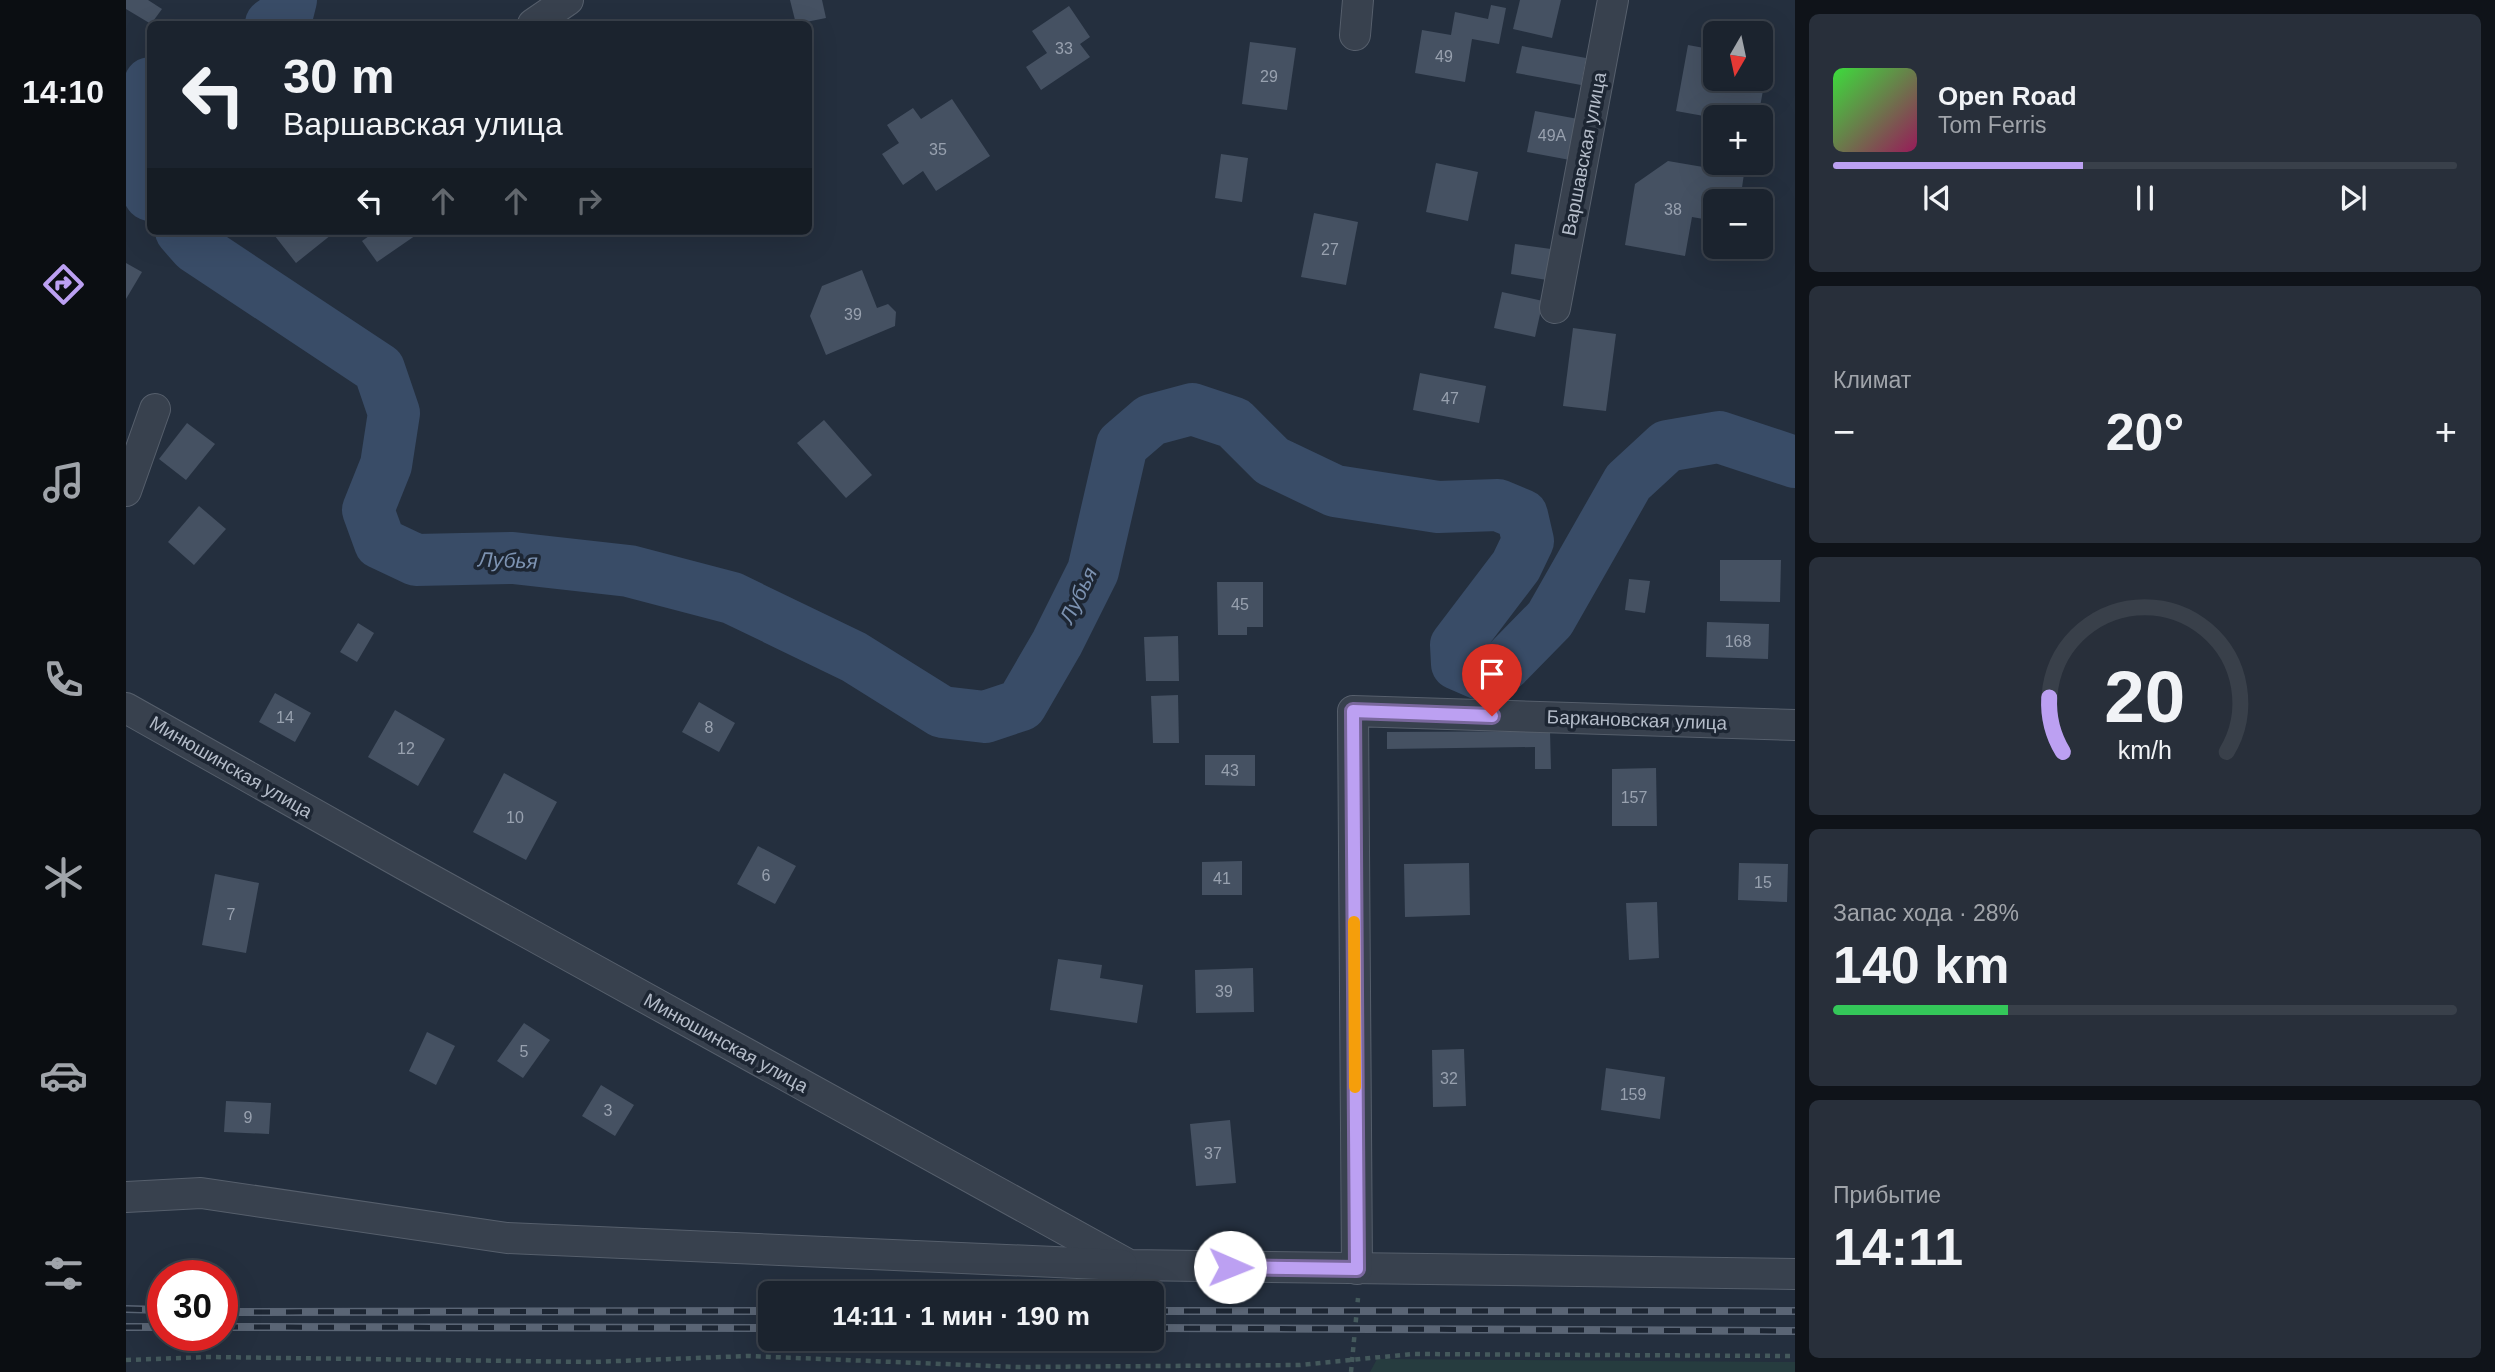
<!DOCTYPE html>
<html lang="ru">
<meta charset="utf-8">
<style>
body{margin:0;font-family:Helvetica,sans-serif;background:#282f3a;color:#f1f3f6;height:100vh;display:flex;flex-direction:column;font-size:26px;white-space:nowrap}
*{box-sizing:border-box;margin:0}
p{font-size:23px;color:#a0a4aa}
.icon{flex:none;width:38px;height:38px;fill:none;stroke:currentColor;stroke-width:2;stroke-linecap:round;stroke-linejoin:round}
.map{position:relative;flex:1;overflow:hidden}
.side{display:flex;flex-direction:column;gap:14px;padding:14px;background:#0f1319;width:700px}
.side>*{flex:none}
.banner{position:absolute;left:21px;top:21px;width:665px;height:214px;border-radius:10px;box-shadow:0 7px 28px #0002,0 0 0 2px #39404a;background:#1b232e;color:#f1f3f6;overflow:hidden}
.needle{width:46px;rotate:189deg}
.fabs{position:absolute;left:1577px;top:21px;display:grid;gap:14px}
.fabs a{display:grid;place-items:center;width:70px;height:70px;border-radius:10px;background:#1b232e;box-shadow:0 7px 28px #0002,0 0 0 2px #39404a;font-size:35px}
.speed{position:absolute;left:21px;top:1260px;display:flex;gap:14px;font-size:35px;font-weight:700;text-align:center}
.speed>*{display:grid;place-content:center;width:91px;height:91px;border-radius:50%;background:#1b232e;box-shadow:0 7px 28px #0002,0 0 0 2px #39404a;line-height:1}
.speed .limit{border:10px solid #d22;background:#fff;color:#111}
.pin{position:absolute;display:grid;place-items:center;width:60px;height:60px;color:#fff;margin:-72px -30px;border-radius:50% 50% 50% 0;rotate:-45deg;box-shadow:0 0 7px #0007}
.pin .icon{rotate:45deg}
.me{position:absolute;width:77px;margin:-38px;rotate:91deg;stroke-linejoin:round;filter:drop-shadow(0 0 5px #0008)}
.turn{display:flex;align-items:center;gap:24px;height:147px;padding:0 21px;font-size:32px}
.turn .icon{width:91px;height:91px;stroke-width:2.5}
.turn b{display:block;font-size:49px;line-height:60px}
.lanes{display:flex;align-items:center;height:66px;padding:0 21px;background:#0003;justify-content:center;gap:35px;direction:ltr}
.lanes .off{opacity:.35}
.big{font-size:52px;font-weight:800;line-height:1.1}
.side .tile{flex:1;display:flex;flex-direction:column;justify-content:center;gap:10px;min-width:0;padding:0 24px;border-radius:10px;background:#282f3a}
.side .dial{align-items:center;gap:0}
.dial svg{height:182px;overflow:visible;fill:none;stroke:#39404a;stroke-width:7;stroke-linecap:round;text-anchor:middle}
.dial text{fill:#f1f3f6;stroke:none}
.song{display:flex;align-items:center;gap:21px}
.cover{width:84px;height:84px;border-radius:10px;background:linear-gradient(135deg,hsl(120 70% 55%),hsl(330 70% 35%))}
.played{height:7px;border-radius:4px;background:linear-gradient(90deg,#bca0f2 40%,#39404a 40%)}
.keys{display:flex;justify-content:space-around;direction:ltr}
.heat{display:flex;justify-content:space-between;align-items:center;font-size:38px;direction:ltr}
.charge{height:10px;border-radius:5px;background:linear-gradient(90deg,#34c759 28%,#39404a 0)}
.trip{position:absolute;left:632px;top:1281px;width:406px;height:70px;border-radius:10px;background:#1b232e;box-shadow:0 7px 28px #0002,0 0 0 2px #39404a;font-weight:800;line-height:70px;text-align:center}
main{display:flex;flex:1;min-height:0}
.menu{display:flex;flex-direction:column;width:126px;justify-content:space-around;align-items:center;background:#0b0e12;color:#a0a4aa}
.menu .icon{width:49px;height:49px}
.menu .current{color:#bca0f2}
.menu b{font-size:32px;color:#f1f3f6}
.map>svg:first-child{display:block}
.green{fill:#263c3f}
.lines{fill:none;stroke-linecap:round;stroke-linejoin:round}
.river{stroke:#394c67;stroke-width:52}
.building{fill:#455162}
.minor-casing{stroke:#565f6c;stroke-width:32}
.path{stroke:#44595c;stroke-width:4.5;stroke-dasharray:5 5;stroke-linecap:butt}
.minor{stroke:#38414e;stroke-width:30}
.rail-casing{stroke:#5a6575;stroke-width:8}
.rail{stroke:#1d2633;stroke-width:5;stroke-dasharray:16;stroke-linecap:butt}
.route-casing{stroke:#7a689d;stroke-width:18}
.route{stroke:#bca0f2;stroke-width:12}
.slow{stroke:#f59e0b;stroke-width:12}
.labels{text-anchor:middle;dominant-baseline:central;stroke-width:7;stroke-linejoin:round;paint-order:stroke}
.number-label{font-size:16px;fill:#98a1af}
.street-label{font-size:19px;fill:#b4bcc9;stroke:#1d2633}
.water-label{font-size:21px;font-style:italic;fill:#7c92b1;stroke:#1d2633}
</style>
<main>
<nav class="menu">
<b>14:10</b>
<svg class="icon current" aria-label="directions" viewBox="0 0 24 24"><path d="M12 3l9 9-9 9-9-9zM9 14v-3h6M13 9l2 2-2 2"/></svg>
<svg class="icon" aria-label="music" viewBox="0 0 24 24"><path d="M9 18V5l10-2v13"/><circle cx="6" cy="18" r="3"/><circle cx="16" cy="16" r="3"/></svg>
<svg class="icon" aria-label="phone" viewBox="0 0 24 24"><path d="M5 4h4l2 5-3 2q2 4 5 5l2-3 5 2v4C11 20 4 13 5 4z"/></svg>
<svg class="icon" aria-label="climate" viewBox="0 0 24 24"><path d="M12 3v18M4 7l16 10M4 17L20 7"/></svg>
<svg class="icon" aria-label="car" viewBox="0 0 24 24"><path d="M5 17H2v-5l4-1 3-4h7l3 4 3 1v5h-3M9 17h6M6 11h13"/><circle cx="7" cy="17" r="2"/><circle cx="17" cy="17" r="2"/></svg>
<svg class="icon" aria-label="filters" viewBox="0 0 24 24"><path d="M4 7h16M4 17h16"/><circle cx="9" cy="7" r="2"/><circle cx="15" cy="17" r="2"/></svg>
</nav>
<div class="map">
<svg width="1669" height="1372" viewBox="0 0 1669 1372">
<rect width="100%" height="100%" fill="#242f3e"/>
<polygon class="green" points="1251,1359 1669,1362 1669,1372 1244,1372"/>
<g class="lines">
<g class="river">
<polyline points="145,24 162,12 165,0"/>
<polyline points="24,83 11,126 20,189 24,195"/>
<polyline points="55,231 69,247 253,369 268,413 260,465 242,510 254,543 290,560 387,558 503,571 606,598 728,657 816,712 859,717 895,705 931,643 967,571 996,445 1025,420 1066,409 1108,423 1146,461 1209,491 1312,507 1372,505 1396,515 1402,541 1390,566 1330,645 1331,664 1354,674 1379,665 1424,619 1502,482 1541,446 1593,437 1669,462"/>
</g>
</g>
<g class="building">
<polygon points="0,0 22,0 36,9 25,24 0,9"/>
<polygon points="664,0 696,0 700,18 670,24"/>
<polygon points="1394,0 1435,0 1426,38 1387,29"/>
<polygon points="1365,5 1380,8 1373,44 1346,39 1339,82 1289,73 1296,30 1325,35 1329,12 1362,19"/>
<polygon points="943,6 964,37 954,44 964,57 915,90 900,67 921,53 906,31"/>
<polygon points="1124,42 1170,48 1161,110 1116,104"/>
<polygon points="1562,45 1589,50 1589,79 1634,79 1634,58 1643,59 1632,117 1589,118 1550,111"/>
<polygon points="1396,46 1460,58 1455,85 1390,73"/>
<polygon points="826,99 864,156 810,191 797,171 777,185 756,154 773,143 761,125 787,108 795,119"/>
<polygon points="1409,111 1452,119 1444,160 1401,152"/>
<polygon points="1095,154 1122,158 1116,202 1089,198"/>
<polygon points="1542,161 1618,174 1614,201 1589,201 1589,221 1566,217 1559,256 1499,245 1509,184"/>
<polygon points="1310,163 1352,172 1342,221 1300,212"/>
<polygon points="1188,213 1232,222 1220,285 1175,277"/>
<polygon points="145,231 210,231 170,263"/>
<polygon points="250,231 296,231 251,262 236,241"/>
<polygon points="1389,244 1425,249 1421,280 1385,274"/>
<polygon points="0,263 16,272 0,299"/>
<polygon points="736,270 751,308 762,304 770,312 769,326 700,355 684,316 696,286"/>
<polygon points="1376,292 1417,301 1409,337 1368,328"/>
<polygon points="1447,328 1490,334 1480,411 1437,406"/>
<polygon points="1294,373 1360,386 1353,423 1287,410"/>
<polygon points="698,420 746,475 720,498 671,443"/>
<polygon points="61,423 89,444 60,480 33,459"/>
<polygon points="73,506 100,529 68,565 42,542"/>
<polygon points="1594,560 1655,560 1654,602 1594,601"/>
<polygon points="1503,579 1524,581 1519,613 1499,610"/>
<polygon points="1091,582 1137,582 1137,627 1121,627 1121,635 1092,635"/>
<polygon points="1581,622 1643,624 1642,659 1580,657"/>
<polygon points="232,623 248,633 231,662 214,652"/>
<polygon points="1052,636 1053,681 1020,681 1018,637"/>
<polygon points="149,693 185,713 169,742 133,722"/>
<polygon points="1052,695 1053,743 1027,743 1025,696"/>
<polygon points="573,702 609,723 593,752 556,732"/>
<polygon points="269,710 319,739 292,786 242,757"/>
<polygon points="1424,731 1425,769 1409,769 1409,747 1261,749 1261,732"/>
<polygon points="1079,755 1129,755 1129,786 1079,785"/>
<polygon points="1530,768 1531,826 1486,826 1486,769"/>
<polygon points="378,773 431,802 400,860 347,832"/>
<polygon points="632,846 670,866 649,904 611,884"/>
<polygon points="1116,861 1116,895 1076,895 1076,862"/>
<polygon points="1343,863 1344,915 1279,917 1278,864"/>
<polygon points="1613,863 1662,864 1661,902 1612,900"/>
<polygon points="89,874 133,883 120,953 76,945"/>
<polygon points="1531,902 1533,958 1503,960 1500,903"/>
<polygon points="932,959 976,965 974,978 1017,985 1011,1023 924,1010"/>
<polygon points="1127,968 1128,1012 1070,1013 1069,970"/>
<polygon points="398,1023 424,1040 397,1078 371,1061"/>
<polygon points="301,1032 329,1046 310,1085 283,1071"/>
<polygon points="1338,1049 1340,1106 1307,1107 1306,1050"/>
<polygon points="1480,1068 1539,1077 1534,1119 1475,1110"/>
<polygon points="475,1085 508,1105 489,1136 456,1116"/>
<polygon points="100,1101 145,1103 143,1134 98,1132"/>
<polygon points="1104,1120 1110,1183 1070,1186 1064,1124"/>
</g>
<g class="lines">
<defs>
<g id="minor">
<polyline points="407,24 442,0"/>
<polyline points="1229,35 1232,0"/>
<polyline points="1429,308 1487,0"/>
<polyline points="0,491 29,409"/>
<polyline points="0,708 277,864 1003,1265 1669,1274"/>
<polyline points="0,1197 75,1193 381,1238 996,1265"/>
<polyline points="1231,1269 1227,711 1669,725"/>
</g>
</defs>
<use href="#minor" class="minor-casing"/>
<g class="path">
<polyline points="0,1360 82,1357 466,1362 622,1356 891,1367 1174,1365 1286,1354 1669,1356"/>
<polyline points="1225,1372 1232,1298"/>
</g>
<use href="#minor" class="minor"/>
<defs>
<g id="rail">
<polyline points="0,1309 37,1310"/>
<polyline points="1026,1311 1669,1311"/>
<polyline points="96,1312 644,1311"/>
<polyline points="0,1327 37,1327"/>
<polyline points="96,1327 644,1328"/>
<polyline points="1026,1328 1669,1331"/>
</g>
</defs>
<use href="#rail" class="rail-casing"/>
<use href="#rail" class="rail"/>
</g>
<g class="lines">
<defs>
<polyline id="route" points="1104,1267 1231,1269 1227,711 1366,716"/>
</defs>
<use href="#route" class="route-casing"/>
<use href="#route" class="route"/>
<polyline class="slow" points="1228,922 1229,1087"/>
</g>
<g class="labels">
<g class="number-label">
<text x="938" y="48">33</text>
<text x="1318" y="56">49</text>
<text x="1143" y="76">29</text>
<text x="1426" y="135">49А</text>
<text x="812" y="149">35</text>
<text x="1547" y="209">38</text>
<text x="1204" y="249">27</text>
<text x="727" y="314">39</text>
<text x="1324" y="398">47</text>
<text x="1114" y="604">45</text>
<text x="1612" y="641">168</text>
<text x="159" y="717">14</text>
<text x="583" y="727">8</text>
<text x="280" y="748">12</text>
<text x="1104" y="770">43</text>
<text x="1508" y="797">157</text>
<text x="389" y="817">10</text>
<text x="640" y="875">6</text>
<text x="1096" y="878">41</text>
<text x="1637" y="882">15</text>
<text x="105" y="914">7</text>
<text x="1098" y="991">39</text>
<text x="398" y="1051">5</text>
<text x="1323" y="1078">32</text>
<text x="1507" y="1094">159</text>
<text x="482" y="1110">3</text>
<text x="122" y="1117">9</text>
<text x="1087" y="1153">37</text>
</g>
<g class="street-label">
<text transform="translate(1458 154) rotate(-79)">Варшавская улица</text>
<text transform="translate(1511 720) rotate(2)">Баркановская улица</text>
<text transform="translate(105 767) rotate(30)">Минюшинская улица</text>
<text transform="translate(600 1043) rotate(29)">Минюшинская улица</text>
</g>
<g class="water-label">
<text transform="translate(382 560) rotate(2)">Лубья</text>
<text transform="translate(952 595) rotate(-64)">Лубья</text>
</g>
</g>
</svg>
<div class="fabs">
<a><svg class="needle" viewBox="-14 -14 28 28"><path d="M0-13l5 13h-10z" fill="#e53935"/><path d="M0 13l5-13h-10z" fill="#a0a4aa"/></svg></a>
<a>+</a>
<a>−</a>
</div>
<div class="speed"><div class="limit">30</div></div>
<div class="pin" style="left:1366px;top:716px;background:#d93025"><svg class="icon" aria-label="arrive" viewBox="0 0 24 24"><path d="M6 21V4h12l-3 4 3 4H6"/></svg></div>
<svg class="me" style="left:1104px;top:1267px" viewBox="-20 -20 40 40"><circle r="19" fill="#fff"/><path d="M0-13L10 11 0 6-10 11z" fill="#bca0f2"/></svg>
<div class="trip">14:11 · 1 мин · 190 m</div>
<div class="banner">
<div class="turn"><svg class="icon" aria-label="left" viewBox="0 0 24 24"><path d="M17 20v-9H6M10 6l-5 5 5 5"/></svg><div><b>30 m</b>Варшавская улица</div></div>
<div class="lanes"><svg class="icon" aria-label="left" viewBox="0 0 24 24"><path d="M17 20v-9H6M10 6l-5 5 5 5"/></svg><svg class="icon off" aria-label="ahead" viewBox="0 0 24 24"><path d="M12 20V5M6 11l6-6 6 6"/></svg><svg class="icon off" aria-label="ahead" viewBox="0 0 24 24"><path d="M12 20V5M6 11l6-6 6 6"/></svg><svg class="icon off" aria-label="right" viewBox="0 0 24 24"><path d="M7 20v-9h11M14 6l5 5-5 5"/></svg></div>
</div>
</div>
<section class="side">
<div class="tile">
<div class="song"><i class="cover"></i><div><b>Open Road</b><p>Tom Ferris</p></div></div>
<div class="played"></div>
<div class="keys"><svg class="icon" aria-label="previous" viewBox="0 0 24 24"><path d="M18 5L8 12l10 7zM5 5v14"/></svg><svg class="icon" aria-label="pause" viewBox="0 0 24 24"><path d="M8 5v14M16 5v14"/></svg><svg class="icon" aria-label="next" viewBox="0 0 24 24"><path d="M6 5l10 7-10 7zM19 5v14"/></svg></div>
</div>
<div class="tile"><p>Климат</p>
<div class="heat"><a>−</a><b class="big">20°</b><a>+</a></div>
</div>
<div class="tile dial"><svg viewBox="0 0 100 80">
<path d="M14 69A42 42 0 1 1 86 69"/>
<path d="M14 69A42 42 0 0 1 8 45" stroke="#bca0f2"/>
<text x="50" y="56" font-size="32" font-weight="700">20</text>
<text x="50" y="72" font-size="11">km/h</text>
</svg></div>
<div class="tile"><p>Запас хода · 28%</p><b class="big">140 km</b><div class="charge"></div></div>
<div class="tile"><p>Прибытие</p><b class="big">14:11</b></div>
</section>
</main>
